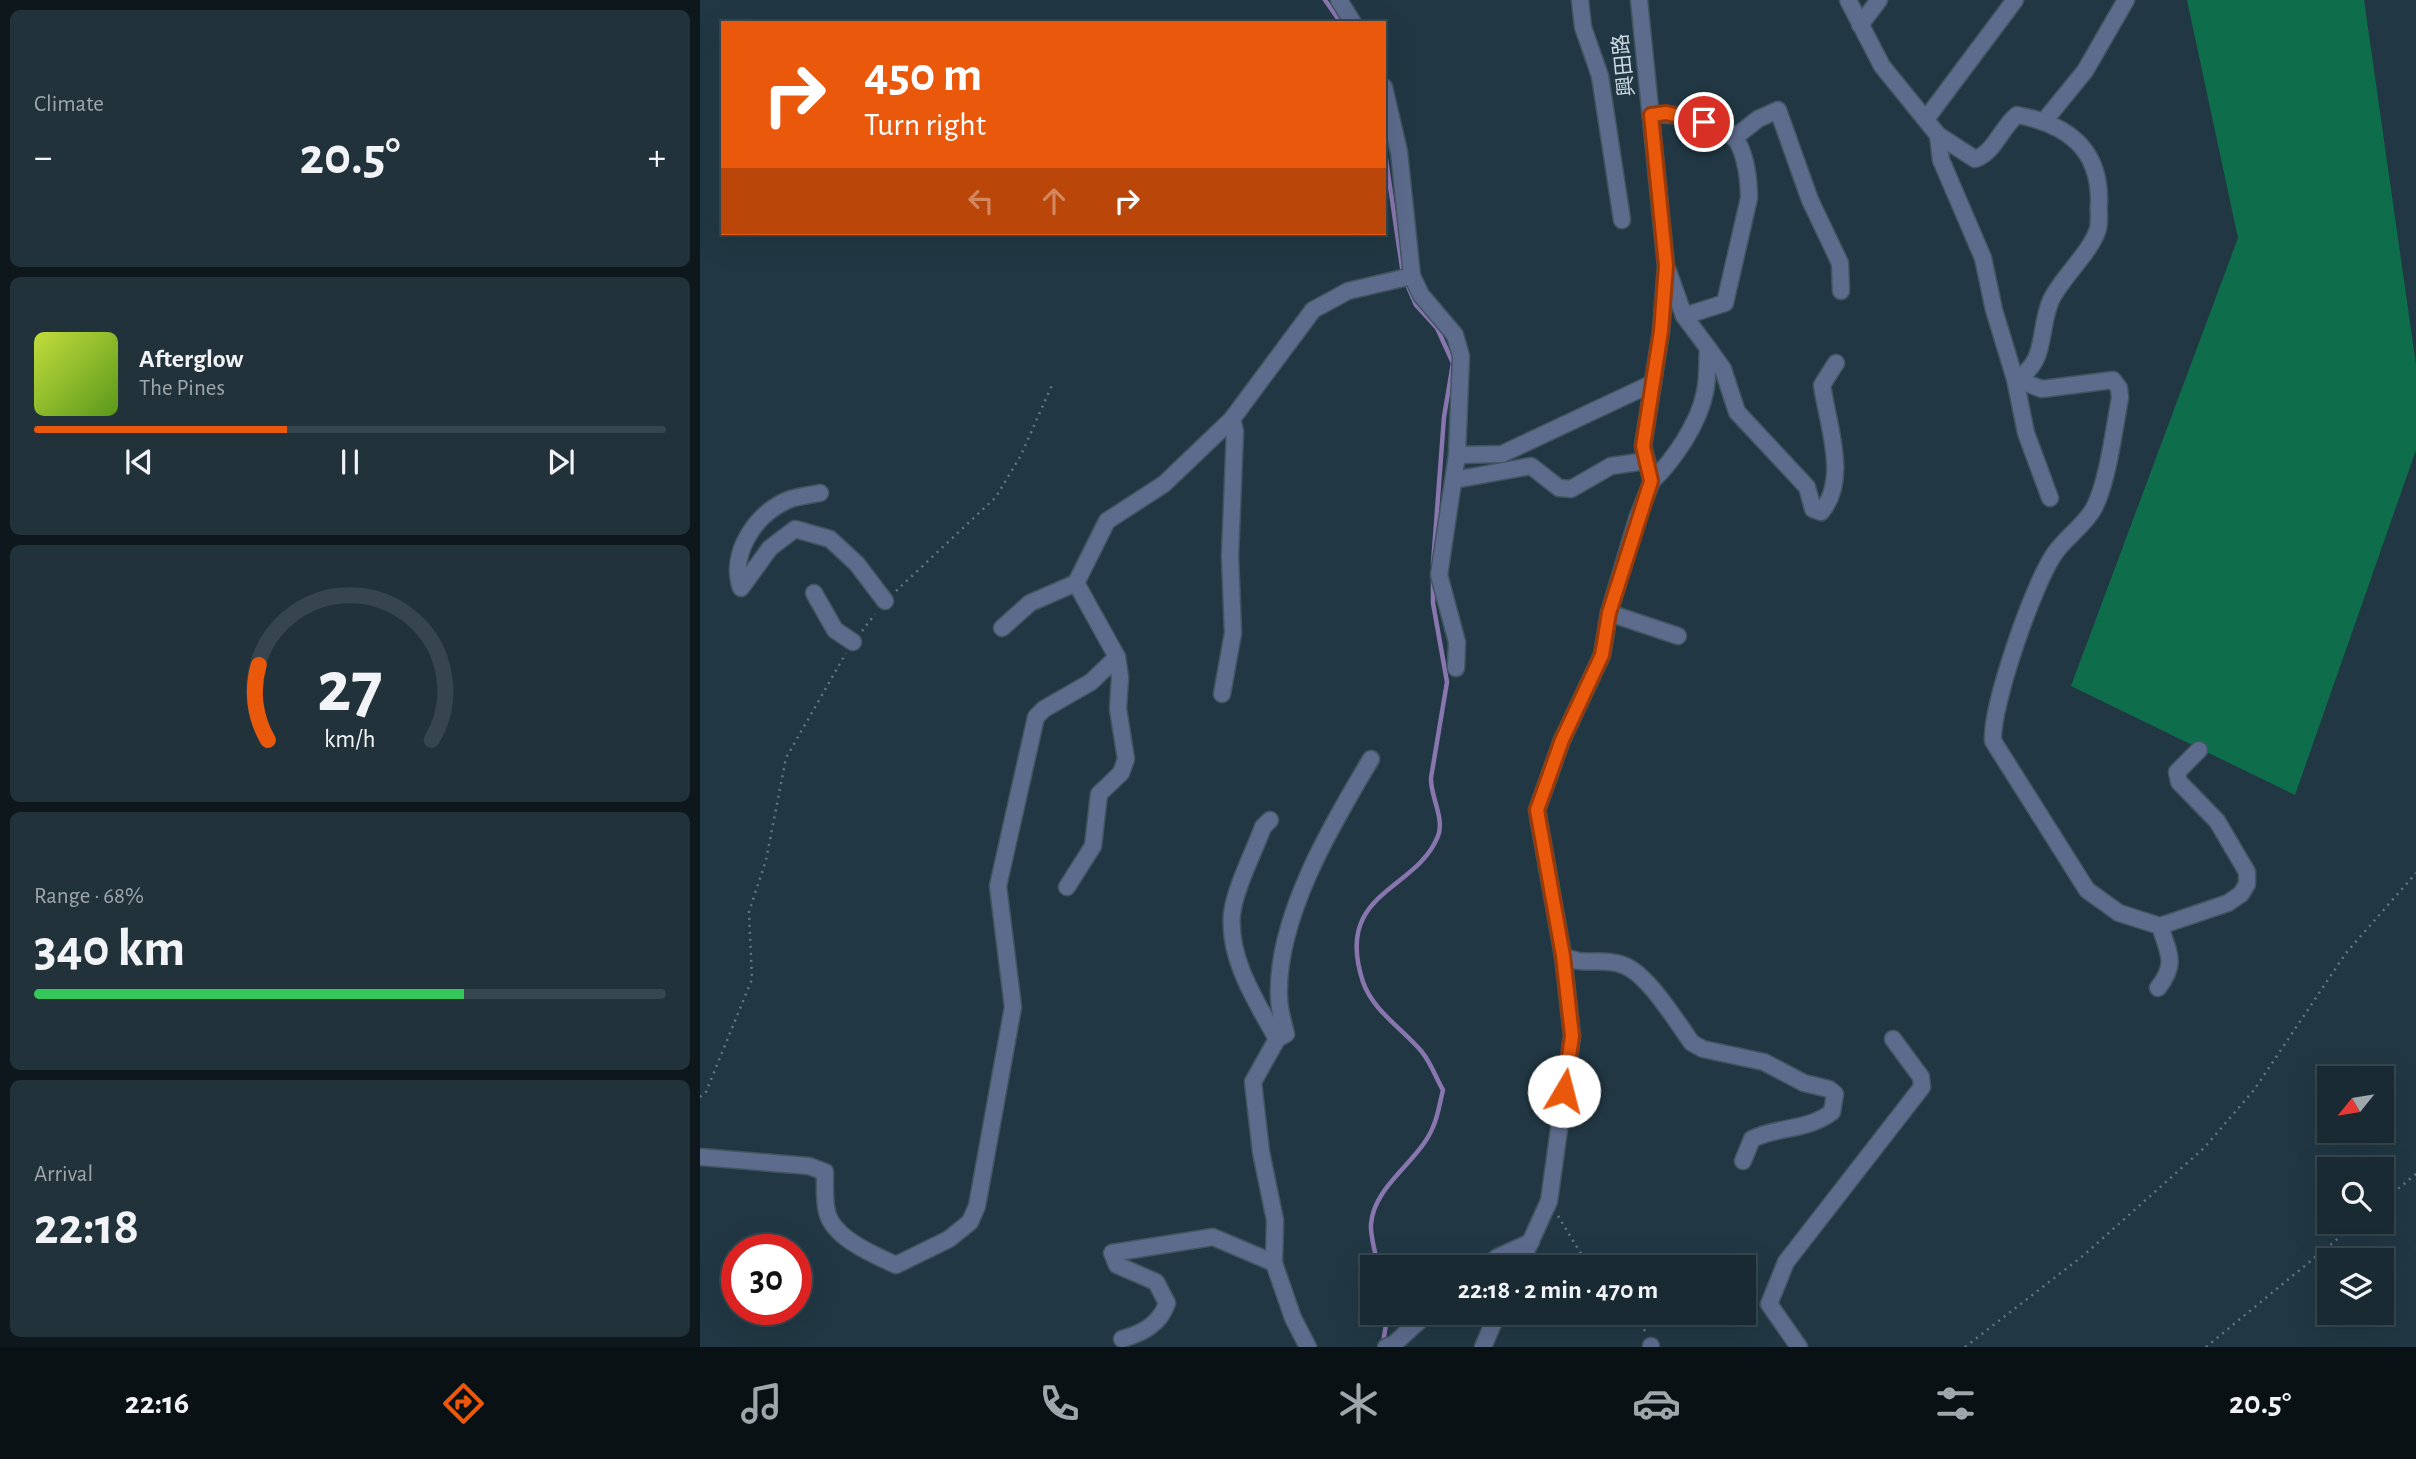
<!DOCTYPE html>
<meta charset="utf-8">
<style>
body{margin:0;font-family:"Alegreya Sans","Noto Sans TC",sans-serif;background:#22323b;color:#f1f3f6;height:100vh;display:flex;flex-direction:column;font-size:26px;white-space:nowrap}
*{box-sizing:border-box;margin:0}
p{font-size:23px;color:#9fa7ac}
.icon{flex:none;width:38px;height:38px;fill:none;stroke:currentColor;stroke-width:2;stroke-linecap:round;stroke-linejoin:round}
.map{position:relative;flex:1;overflow:hidden}
.details{display:flex;flex-direction:column;gap:10px;padding:10px;background:#0e171c;width:700px}
.details>*{flex:none}
.banner{position:absolute;left:21px;top:21px;width:665px;height:214px;border-radius:0px;box-shadow:0 7px 28px #0002,0 0 0 2px #37464e;background:#ea580c;color:#fff;overflow:hidden}
.needle{width:46px;rotate:240deg}
.controls{position:absolute;left:1617px;top:1066px;display:grid;gap:14px}
.controls a{display:grid;place-items:center;width:77px;height:77px;border-radius:0px;background:#192a33;box-shadow:0 7px 28px #0002,0 0 0 2px #37464e;font-size:35px}
.speed{position:absolute;left:21px;top:1234px;display:flex;gap:14px;font-size:35px;font-weight:700;text-align:center}
.speed>*{display:grid;place-content:center;width:91px;height:91px;border-radius:50%;background:#192a33;box-shadow:0 7px 28px #0002,0 0 0 2px #37464e;line-height:1}
.speed .limit{border:10px solid #d22;background:#fff;color:#111}
.pin{position:absolute;display:grid;place-items:center;width:60px;height:60px;color:#fff;margin:-30px;border:4px solid #fff;border-radius:50%;box-shadow:0 2px 7px #0007}
.me{position:absolute;width:77px;margin:-38px;rotate:8deg;stroke-linejoin:round;filter:drop-shadow(0 0 5px #0008)}
.turn{display:flex;align-items:center;gap:24px;height:147px;padding:0 28px;font-size:32px}
.turn .icon{width:91px;height:91px;stroke-width:2.5}
.turn b{display:block;font-size:49px;line-height:60px}
.lanes{display:flex;align-items:center;height:66px;padding:0 28px;background:#0003;justify-content:center;gap:35px;direction:ltr}
.lanes .off{opacity:.35}
.big{font-size:52px;font-weight:700;line-height:1.1}
.details .tile{flex:1;display:flex;flex-direction:column;justify-content:center;gap:10px;min-width:0;padding:0 24px;border-radius:10px;background:#22323b}
.details .dial{align-items:center;gap:0}
.dial svg{height:182px;overflow:visible;fill:none;stroke:#37464e;stroke-width:7;stroke-linecap:round;text-anchor:middle}
.dial text{fill:#f1f3f6;stroke:none}
.song{display:flex;align-items:center;gap:21px}
.cover{width:84px;height:84px;border-radius:10px;background:linear-gradient(135deg,hsl(70 70% 55%),hsl(90 70% 35%))}
.played{height:7px;border-radius:4px;background:linear-gradient(90deg,#ea580c 40%,#37464e 40%)}
.keys{display:flex;justify-content:space-around;direction:ltr}
.heat{display:flex;justify-content:space-between;align-items:center;font-size:38px;direction:ltr}
.charge{height:10px;border-radius:5px;background:linear-gradient(90deg,#34c759 68%,#37464e 0)}
.trip{position:absolute;left:660px;top:1255px;width:396px;height:70px;border-radius:0px;background:#192a33;box-shadow:0 7px 28px #0002,0 0 0 2px #37464e;font-weight:700;line-height:70px;text-align:center}
.tab-bar{display:flex;height:112px;justify-content:space-around;align-items:center;background:#0a1114;color:#9fa7ac}
.tab-bar .icon{width:49px;height:49px}
.tab-bar .on{color:#ea580c}
.tab-bar b{font-size:32px;color:#f1f3f6}
main{display:flex;flex:1;min-height:0}
.map>svg:first-child{display:block}
.forest{fill:#0e6e4c}
.lines{fill:none;stroke-linecap:round;stroke-linejoin:round}
.stream{stroke:#8976af;stroke-width:4.5}
.minor-casing{stroke:#405560;stroke-width:19}
.path{stroke:#637681;stroke-width:2.5;stroke-dasharray:2 5;stroke-linecap:butt}
.minor{stroke:#5d6b8d;stroke-width:16}
.route-casing{stroke:#983908;stroke-width:18}
.route{stroke:#ea580c;stroke-width:12}
.labels{text-anchor:middle;dominant-baseline:central;stroke-width:7;stroke-linejoin:round;paint-order:stroke}
.street-label{font-size:21px;fill:#cddae2;stroke:#213844}
</style>
<main>
<section class="details">
<div class="tile"><p>Climate</p>
<div class="heat"><a>−</a><b class="big">20.5°</b><a>+</a></div>
</div>
<div class="tile">
<div class="song"><i class="cover"></i><div><b>Afterglow</b><p>The Pines</p></div></div>
<div class="played"></div>
<div class="keys"><svg class="icon" aria-label="previous" viewBox="0 0 24 24"><path d="M18 5L8 12l10 7zM5 5v14"/></svg><svg class="icon" aria-label="pause" viewBox="0 0 24 24"><path d="M8 5v14M16 5v14"/></svg><svg class="icon" aria-label="next" viewBox="0 0 24 24"><path d="M6 5l10 7-10 7zM19 5v14"/></svg></div>
</div>
<div class="tile dial"><svg viewBox="0 0 100 80">
<path d="M14 69A42 42 0 1 1 86 69"/>
<path d="M14 69A42 42 0 0 1 10 36" stroke="#ea580c"/>
<text x="50" y="56" font-size="32" font-weight="700">27</text>
<text x="50" y="72" font-size="11">km/h</text>
</svg></div>
<div class="tile"><p>Range · 68%</p><b class="big">340 km</b><div class="charge"></div></div>
<div class="tile"><p>Arrival</p><b class="big">22:18</b></div>
</section>
<div class="map">
<svg width="1716" height="1347" viewBox="0 0 1716 1347">
<rect width="100%" height="100%" fill="#213844"/>
<polygon class="forest" points="1487,0 1664,0 1716,365 1716,450 1595,795 1371,686 1538,238"/>
<g class="lines">
<g class="stream">
<polyline points="625,0 641,23"/>
<polyline points="684,146 703,274"/>
<polyline points="706,282 716,305 737,328 753,363 744,417 733,564"/>
<path d="M678,1267C676,1253 670,1237 671,1224C674,1185 719,1162 733,1127C738,1116 740,1102 743,1090C736,1078 731,1063 722,1052C704,1030 673,1011 663,982C633,891 716,892 738,836C745,819 730,795 731,778L747,682L733,603V579"/>
<polyline points="683,1343 688,1312"/>
</g>
<defs>
<g id="minor">
<polyline points="639,0 653,23"/>
<polyline points="880,0 883,27 900,76 922,220"/>
<path d="M1148,0L1182,66L1238,135L1241,160L1283,258L1294,310L1315,379L1342,389L1413,380L1419,388L1420,398C1414,429 1408,481 1394,508C1385,525 1366,537 1355,553C1334,582 1291,706 1293,741L1387,890L1419,913L1460,926C1469,955 1477,963 1458,988"/>
<polyline points="1160,25 1179,0"/>
<polyline points="684,87 699,152 712,276 721,295 755,335 761,356 757,455 802,454 953,383"/>
<path d="M951,115C968,113 982,116 999,121C1007,123 1017,125 1025,129C1045,140 1049,178 1049,198L1025,303L984,316"/>
<polyline points="1226,119 1315,0"/>
<polyline points="1345,120 1385,71 1426,0"/>
<path d="M1238,135L1275,159C1294,153 1301,128 1317,115C1366,124 1400,148 1399,202C1398,210 1400,221 1398,229C1391,252 1362,277 1351,300C1338,329 1348,364 1315,379L1326,433L1350,498"/>
<polyline points="1034,138 1058,119 1078,110 1110,200 1140,263 1141,291"/>
<polyline points="968,271 984,316 1008,348"/>
<polyline points="532,419 613,310 648,291 712,276"/>
<polyline points="754,480 831,466 859,488 871,489 911,466 946,461"/>
<path d="M952,481C974,460 999,423 1005,392C1008,378 1007,362 1008,348L1023,369L1037,412L1107,487L1113,509L1121,512C1149,480 1128,426 1122,385L1136,363"/>
<path d="M120,493C110,495 97,496 88,500C55,514 29,554 41,588L70,548L95,529L130,539L157,564L185,601"/>
<polyline points="376,583 407,521 464,484 532,419 535,431 530,556 533,633 522,694"/>
<polyline points="114,593 135,630 153,642"/>
<polyline points="909,613 978,636"/>
<polyline points="302,628 330,603 376,583 417,657"/>
<polyline points="756,668 757,642 739,575 757,455"/>
<path d="M570,820L563,827C554,852 535,888 532,914C528,959 556,1001 577,1039L553,1082L561,1152L575,1220L574,1263"/>
<polyline points="1460,926 1528,903 1541,894 1547,884 1547,872 1517,821 1479,782 1477,772 1499,750"/>
<path d="M863,956C885,967 903,957 923,965C948,974 976,1021 992,1043L1003,1049L1064,1062L1104,1083L1129,1089L1135,1094L1132,1112C1107,1131 1079,1126 1052,1139L1043,1161"/>
<path d="M577,1039L586,1034C583,1022 579,1009 579,997C576,918 632,824 671,759"/>
<path d="M0,1157L109,1166L125,1172C125,1185 124,1200 127,1212C133,1238 174,1255 196,1265L249,1239L270,1222L277,1206L313,1007L298,886L336,717L344,709L391,682L417,657L420,677L418,709L426,759L421,773L399,794L393,846L367,887"/>
<polyline points="784,1267 798,1257 831,1242"/>
<polyline points="819,1267 849,1201 872,1036 863,956 837,810 862,740 902,655 909,613 937,519 952,481 943,446 961,331 966,266 939,0"/>
<path d="M422,1339C443,1333 460,1324 467,1303L456,1282L417,1265L412,1253L513,1237L574,1263L593,1318L608,1347"/>
<polyline points="951,1346 951,1347"/>
<polyline points="686,1347 694,1344 729,1312"/>
<polyline points="783,1347 798,1312"/>
<polyline points="1099,1347 1069,1304 1086,1262 1222,1087 1221,1077 1193,1039"/>
</g>
</defs>
<use href="#minor" class="minor-casing"/>
<g class="path">
<polyline points="196,591 296,497 321,455 352,385"/>
<polyline points="162,631 175,614"/>
<polyline points="0,1097 6,1092 52,979 49,912 66,860 86,758 146,653"/>
<polyline points="1682,1202 1716,1174"/>
<polyline points="858,1216 889,1267"/>
<polyline points="932,1312 945,1331"/>
<polyline points="1265,1347 1384,1255 1504,1148 1554,1090 1646,953 1716,873"/>
<polyline points="1506,1347 1658,1222"/>
</g>
<use href="#minor" class="minor"/>
</g>
<g class="lines">
<defs>
<polyline id="route" points="864,1091 872,1036 863,956 837,810 862,740 902,655 909,613 951,481 943,446 961,331 966,266 951,115 966,113 1004,122"/>
</defs>
<use href="#route" class="route-casing"/>
<use href="#route" class="route"/>
</g>
<g class="labels">
<g class="street-label">
<text transform="translate(924 65) rotate(-96)">興田路</text>
</g>
</g>
</svg>
<div class="controls">
<a><svg class="needle" viewBox="-14 -14 28 28"><path d="M0-13l5 13h-10z" fill="#e53935"/><path d="M0 13l5-13h-10z" fill="#9fa7ac"/></svg></a>
<a><svg class="icon" aria-label="search" viewBox="0 0 24 24"><circle cx="10" cy="10" r="6"/><path d="M15 15l6 6"/></svg></a>
<a><svg class="icon" aria-label="layers" viewBox="0 0 24 24"><path d="M12 4l9 5-9 5-9-5zM3 14l9 5 9-5"/></svg></a>
</div>
<div class="speed"><div class="limit">30</div></div>
<div class="pin" style="left:1004px;top:122px;background:#d93025"><svg class="icon" aria-label="arrive" viewBox="0 0 24 24"><path d="M6 21V4h12l-3 4 3 4H6"/></svg></div>
<svg class="me" style="left:864px;top:1091px" viewBox="-20 -20 40 40"><circle r="19" fill="#fff"/><path d="M0-13L10 11 0 6-10 11z" fill="#ea580c"/></svg>
<div class="trip">22:18 · 2 min · 470 m</div>
<div class="banner">
<div class="turn"><svg class="icon" aria-label="right" viewBox="0 0 24 24"><path d="M7 20v-9h11M14 6l5 5-5 5"/></svg><div><b>450 m</b>Turn right</div></div>
<div class="lanes"><svg class="icon off" aria-label="left" viewBox="0 0 24 24"><path d="M17 20v-9H6M10 6l-5 5 5 5"/></svg><svg class="icon off" aria-label="ahead" viewBox="0 0 24 24"><path d="M12 20V5M6 11l6-6 6 6"/></svg><svg class="icon" aria-label="right" viewBox="0 0 24 24"><path d="M7 20v-9h11M14 6l5 5-5 5"/></svg></div>
</div>
</div>
</main>
<nav class="tab-bar">
<b>22:16</b>
<svg class="icon on" aria-label="directions" viewBox="0 0 24 24"><path d="M12 3l9 9-9 9-9-9zM9 14v-3h6M13 9l2 2-2 2"/></svg>
<svg class="icon" aria-label="music" viewBox="0 0 24 24"><path d="M9 18V5l10-2v13"/><circle cx="6" cy="18" r="3"/><circle cx="16" cy="16" r="3"/></svg>
<svg class="icon" aria-label="phone" viewBox="0 0 24 24"><path d="M5 4h4l2 5-3 2q2 4 5 5l2-3 5 2v4C11 20 4 13 5 4z"/></svg>
<svg class="icon" aria-label="climate" viewBox="0 0 24 24"><path d="M12 3v18M4 7l16 10M4 17L20 7"/></svg>
<svg class="icon" aria-label="car" viewBox="0 0 24 24"><path d="M5 17H2v-5l4-1 3-4h7l3 4 3 1v5h-3M9 17h6M6 11h13"/><circle cx="7" cy="17" r="2"/><circle cx="17" cy="17" r="2"/></svg>
<svg class="icon" aria-label="filters" viewBox="0 0 24 24"><path d="M4 7h16M4 17h16"/><circle cx="9" cy="7" r="2"/><circle cx="15" cy="17" r="2"/></svg>
<b>20.5°</b>
</nav>
